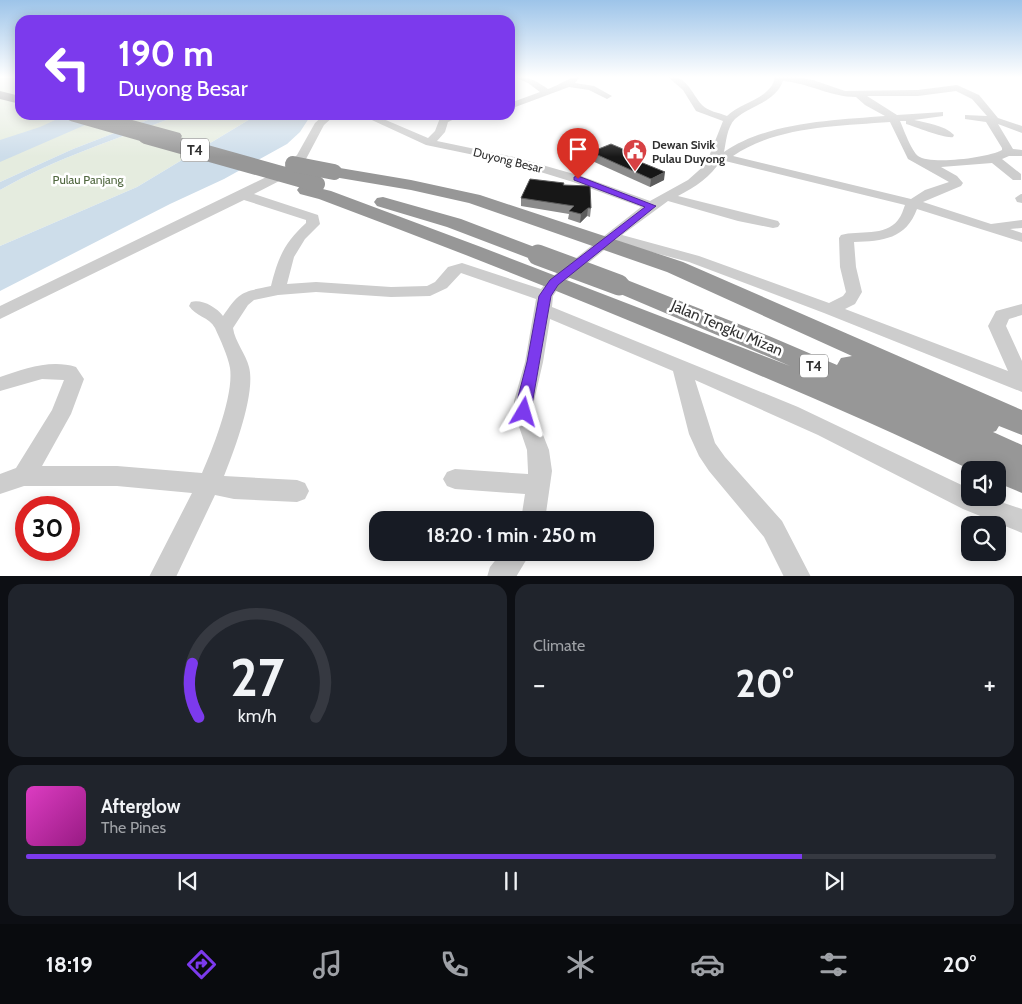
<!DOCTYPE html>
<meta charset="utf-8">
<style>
body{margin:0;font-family:Cabin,sans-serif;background:#20242c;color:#f1f3f6;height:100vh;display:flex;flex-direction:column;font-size:19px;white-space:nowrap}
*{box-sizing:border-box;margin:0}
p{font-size:16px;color:#9ea1a6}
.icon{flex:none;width:28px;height:28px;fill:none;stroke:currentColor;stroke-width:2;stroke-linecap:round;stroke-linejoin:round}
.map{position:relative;height:576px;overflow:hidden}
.side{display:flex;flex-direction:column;gap:8px;padding:8px;background:#0d0f14;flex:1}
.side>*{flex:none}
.banner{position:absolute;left:15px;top:15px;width:500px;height:105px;border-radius:15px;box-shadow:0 2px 12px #0003;background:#7c3aed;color:#fff;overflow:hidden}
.controls{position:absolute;left:961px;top:461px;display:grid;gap:10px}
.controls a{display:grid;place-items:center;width:45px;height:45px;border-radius:10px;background:#171b24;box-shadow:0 2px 12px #0003;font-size:25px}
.speed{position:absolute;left:15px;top:496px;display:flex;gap:10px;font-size:25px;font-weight:700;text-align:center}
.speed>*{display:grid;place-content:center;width:65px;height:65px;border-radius:50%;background:#171b24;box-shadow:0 2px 12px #0003;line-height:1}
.speed .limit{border:8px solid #d22;background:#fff;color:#111}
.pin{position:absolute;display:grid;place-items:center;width:42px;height:42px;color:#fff;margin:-51px -21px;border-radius:50% 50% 50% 0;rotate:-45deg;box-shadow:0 0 5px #0007}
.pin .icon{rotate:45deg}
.me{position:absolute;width:55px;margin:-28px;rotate:7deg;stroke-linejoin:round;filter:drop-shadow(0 0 4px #0008)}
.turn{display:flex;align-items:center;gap:18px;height:105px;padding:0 20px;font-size:22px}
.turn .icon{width:65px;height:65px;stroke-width:2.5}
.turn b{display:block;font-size:35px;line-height:42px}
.big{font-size:38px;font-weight:700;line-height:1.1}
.side .card{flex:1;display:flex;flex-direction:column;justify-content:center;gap:8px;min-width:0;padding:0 18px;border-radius:15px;background:#20242c}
.side .dial{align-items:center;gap:0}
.dial svg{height:130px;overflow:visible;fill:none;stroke:#363941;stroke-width:7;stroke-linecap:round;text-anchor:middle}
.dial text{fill:#f1f3f6;stroke:none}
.song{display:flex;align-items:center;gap:15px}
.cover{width:60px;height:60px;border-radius:8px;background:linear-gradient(135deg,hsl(310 70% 55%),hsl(310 70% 35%))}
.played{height:5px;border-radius:2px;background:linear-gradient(90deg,#7c3aed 80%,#363941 80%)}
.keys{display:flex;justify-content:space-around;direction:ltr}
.heat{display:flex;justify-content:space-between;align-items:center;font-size:28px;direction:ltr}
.side .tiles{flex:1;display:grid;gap:8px;grid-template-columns:1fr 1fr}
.card:last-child{grid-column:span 2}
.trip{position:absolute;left:369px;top:511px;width:285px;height:50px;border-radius:15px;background:#171b24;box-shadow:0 2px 12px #0003;font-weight:700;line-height:50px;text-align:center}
.tabs{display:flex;height:80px;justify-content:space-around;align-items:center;background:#090b0e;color:#9ea1a6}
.tabs .icon{width:35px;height:35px}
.tabs .on{color:#7c3aed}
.tabs b{font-size:22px;color:#f1f3f6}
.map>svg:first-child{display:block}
.green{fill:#e5ecdf}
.water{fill:#cdddea}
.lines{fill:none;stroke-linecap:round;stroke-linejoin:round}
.minor{fill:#cdcdcd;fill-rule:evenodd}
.highway{fill:#979797;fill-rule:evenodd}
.highway-bridge-far2{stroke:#979797;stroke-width:13}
.highway-bridge-far1{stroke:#979797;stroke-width:16}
.highway-bridge{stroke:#979797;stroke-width:21}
.wall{fill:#8b8b8b}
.shaded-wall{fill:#5d5d5d}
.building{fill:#171717;stroke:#5d5d5d}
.route{fill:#7c3aed;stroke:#51269a}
.labels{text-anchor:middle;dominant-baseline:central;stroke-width:5;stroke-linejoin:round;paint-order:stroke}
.far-poi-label{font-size:12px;font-weight:bold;fill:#303030;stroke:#fff;text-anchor:start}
.far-street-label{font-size:12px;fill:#303030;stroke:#fff}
.far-park-label{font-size:12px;fill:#516840;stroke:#fff}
.shield{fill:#fff;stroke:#6e6e6e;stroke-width:1}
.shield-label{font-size:14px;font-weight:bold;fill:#303030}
.street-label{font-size:15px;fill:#303030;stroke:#fff}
</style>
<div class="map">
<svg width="1022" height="577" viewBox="0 0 1022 577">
<rect width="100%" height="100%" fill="#fff"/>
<g class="green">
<polygon points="0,77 20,77 20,115 161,115 73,149 0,182"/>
<path d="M180,115H257L137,187L0,246V190C56,158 119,138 180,115Z"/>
</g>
<g class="water">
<polygon points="66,115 108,115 0,162 0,140 40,127"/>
<path d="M161,115H180C119,138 56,158 0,190V182L73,149Z"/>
<polygon points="257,115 311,115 300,132 287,144 224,179 170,204 0,291 0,246 137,187"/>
</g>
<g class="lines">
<g class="minor">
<path d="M514,77C528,76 536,81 548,89C560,85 568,77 580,77L575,83L594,86L612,96L607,99L589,90L569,87L510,109V103L540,92L528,83Z"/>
<path d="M668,77C687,75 691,93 702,105C707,111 720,113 727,116C741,102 771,99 775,77H795L813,80L845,91L918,90L957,85L979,95L998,118L1022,126V133L998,124L1013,149L1022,150V156H1009L1002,159L1021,174V180H1013L992,163L941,167L957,176L963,183L961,186L923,202L991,224L1022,220V228L1010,229L1022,233V242L917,209C906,239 883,241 854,242L856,267L862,292L855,304L845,309L1008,371L988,326L996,311L1022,304V315L1009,319L1006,326L1022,361V392L824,313L689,262L614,242L560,286L553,296L552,307L798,407L970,489V498H989L1022,509V533L963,509L818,435L695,380L715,443L725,457L782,521L811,577H784L764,537L709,471L699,456L689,434L673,371L550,319L543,362L534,401V412L549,450L552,471L545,520H521L525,494L455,489L447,486L443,479L447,472L455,469L528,474V471L527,450L514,412V401L525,362L536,299L461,273L447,288L430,296L391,297L316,292L278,295L254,300L248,305L233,328C235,342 246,354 249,367C256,393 234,451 224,476L297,480L305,483L309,491L305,499L297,502L234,499L215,495L176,577H149L192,493L117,486H24L0,494V474L16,468L52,410L64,380L42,379L0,391V377C24,369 50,359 76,367L84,379L71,414L42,466H117L202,473C213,448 234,395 230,368C228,356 220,339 215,328C209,317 195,316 189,306L191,302C202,299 216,307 223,316C240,291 242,292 271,286C278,258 284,243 306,223V220L244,200L0,319V306L281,170L297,155L315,123L324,115H335L324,125L306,159L289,176L254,194L318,215L320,224L305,239L294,257L287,284L316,282L391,287L427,286L435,282L448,267L462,263L541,289L548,280L641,207L573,182L508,162L426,145L361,115H374L428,138L435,131L440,118L449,115H463L448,122L445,132L437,141L514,157L581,176L650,201L688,180L706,164L723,121L696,111L683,90ZM783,81C808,83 831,97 856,97L865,105L885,116C835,120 767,122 724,152C726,142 727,127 735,119C750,105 775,103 783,81ZM956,91L972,99L987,116L965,115V119L986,122L1002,148V150C988,158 930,165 918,156C911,150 904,130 900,121H906V124C916,127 946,139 953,137L954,135C944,125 927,123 914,120L943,116V112L897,115L867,96H918ZM890,122L908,159L949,182L925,190L911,199L733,156C777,126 838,126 890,122ZM721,160L905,205C903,210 902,215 898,220C885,237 859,230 841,235L839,238L840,267L846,292L843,296L829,303L699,256L622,235L668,201L738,221L773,228L778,227L780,224L778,221L678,196C695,187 711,177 721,160Z"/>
<polygon points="1021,194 1022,194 1022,203 1017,202 1015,198"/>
<polygon points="502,552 531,552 516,577 487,577 490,567"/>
</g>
<g class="highway">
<polygon points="0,91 20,96 20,104 0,99"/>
<polygon points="92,115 114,115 180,133 182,136 180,139 175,140 94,118"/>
<path d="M334,167L411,180L480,195L683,262L1022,410V435L999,426L996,431L993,432L1022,445V493L998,483V470H971C876,424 778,383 681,342C561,292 440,244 319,199L300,194L297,190L300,186L306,185L331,191L481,247L790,366L611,290L608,285L611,280L619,278L627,280L769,336L837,365L841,358L852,356L667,272L469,203L411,190L328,176L326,172L328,168Z"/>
<polygon points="383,197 461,219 545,251 548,255 545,259 538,261 531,259 447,227 377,206 374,202 377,198"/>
</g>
<polyline class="highway-bridge-far2" points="73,115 150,137"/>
<g class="highway-bridge-far1">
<polyline points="146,136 317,184"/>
<polyline points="293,164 334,172"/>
</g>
<polyline class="highway-bridge" points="538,255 619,285"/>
</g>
<g class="wall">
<polygon points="591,152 629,158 664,180 650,187 590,160"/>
<polygon points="564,183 564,185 591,208 590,217 587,216 580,223 568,219 569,214 521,206 521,198"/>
</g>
<g class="shaded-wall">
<polygon points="630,152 629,160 623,155"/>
<polygon points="665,172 664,180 650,187 651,179"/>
<polygon points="588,208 587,216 580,223 581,214"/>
</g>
<g class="building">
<polygon points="611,144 630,152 623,155 665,172 651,179 591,152"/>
<polygon points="530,179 564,183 563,185 590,186 591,208 588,208 581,214 569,211 574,206 521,198"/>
</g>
<linearGradient id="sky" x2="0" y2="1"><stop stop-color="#9dc4e9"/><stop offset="0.49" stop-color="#fff"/><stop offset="1" stop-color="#fff" stop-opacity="0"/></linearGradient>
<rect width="1022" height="157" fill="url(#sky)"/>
<polygon class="route" points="578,176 656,206 558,285 551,296 530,416 524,418 519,416 517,412 517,401 527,362 539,296 550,280 645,207 574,180 574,177"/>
<defs>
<symbol id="civic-pin" viewBox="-11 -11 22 30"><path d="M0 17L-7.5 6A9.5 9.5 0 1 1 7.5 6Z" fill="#d74144" stroke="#fff"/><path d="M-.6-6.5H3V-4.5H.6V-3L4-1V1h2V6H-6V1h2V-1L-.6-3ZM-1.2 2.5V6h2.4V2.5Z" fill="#fff"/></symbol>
</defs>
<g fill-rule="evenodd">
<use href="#civic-pin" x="621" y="137" width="28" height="38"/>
</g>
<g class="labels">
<g class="far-poi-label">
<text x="652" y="144">Dewan Sivik<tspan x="652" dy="14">Pulau Duyong</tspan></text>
</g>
<g class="far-street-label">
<text transform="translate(508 160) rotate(14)">Duyong Besar</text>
</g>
<g class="far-park-label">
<text x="88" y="179">Pulau Panjang</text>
</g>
<g class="shield">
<rect x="181" y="138.5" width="28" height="23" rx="4"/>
<rect x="800" y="354.5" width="28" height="23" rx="4"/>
</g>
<g class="shield-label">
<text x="195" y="150">T4</text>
<text x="814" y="366">T4</text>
</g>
<g class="street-label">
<text transform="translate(727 328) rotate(23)">Jalan Tengku Mizan</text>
</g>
</g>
</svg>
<div class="controls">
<a><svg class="icon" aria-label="sound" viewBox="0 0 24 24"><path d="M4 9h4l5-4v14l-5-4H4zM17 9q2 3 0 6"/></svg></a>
<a><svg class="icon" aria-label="search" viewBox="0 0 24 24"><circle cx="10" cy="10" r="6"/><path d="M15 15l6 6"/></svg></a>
</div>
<div class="speed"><div class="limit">30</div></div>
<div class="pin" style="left:578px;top:179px;background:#d93025"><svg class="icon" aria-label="arrive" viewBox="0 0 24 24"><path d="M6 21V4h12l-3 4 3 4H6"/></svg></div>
<svg class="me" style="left:524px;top:412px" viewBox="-20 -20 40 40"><path d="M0-17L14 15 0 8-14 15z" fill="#7c3aed" stroke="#fff" stroke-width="4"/></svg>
<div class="trip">18:20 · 1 min · 250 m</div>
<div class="banner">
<div class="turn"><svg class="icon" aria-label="left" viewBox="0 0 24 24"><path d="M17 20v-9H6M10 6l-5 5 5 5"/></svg><div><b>190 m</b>Duyong Besar</div></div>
</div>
</div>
<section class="side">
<div class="tiles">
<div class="card dial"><svg viewBox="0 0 100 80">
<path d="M14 69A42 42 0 1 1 86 69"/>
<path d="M14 69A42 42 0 0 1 10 36" stroke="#7c3aed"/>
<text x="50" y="56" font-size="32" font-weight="700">27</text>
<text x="50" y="72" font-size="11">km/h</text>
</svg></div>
<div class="card"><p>Climate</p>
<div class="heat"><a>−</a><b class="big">20°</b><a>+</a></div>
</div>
<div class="card">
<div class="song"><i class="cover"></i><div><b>Afterglow</b><p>The Pines</p></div></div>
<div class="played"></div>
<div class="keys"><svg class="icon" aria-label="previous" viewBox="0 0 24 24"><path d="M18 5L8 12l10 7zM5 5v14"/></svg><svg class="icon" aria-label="pause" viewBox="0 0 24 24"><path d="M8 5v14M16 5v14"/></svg><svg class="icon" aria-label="next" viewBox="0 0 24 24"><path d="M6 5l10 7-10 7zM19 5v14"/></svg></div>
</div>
</div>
</section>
<nav class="tabs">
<b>18:19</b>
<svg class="icon on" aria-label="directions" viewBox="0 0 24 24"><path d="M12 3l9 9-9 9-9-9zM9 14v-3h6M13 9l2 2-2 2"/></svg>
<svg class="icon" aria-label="music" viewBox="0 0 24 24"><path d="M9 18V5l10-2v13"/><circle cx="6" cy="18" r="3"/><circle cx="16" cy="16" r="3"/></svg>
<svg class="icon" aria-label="phone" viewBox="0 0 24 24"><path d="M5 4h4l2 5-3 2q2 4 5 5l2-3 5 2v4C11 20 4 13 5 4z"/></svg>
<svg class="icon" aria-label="climate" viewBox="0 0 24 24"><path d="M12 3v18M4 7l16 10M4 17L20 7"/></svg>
<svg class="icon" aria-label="car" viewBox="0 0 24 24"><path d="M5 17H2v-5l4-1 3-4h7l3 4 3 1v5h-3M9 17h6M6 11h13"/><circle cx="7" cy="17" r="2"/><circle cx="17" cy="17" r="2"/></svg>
<svg class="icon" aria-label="filters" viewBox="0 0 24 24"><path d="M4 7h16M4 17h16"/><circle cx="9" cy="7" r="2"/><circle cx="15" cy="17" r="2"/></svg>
<b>20°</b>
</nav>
